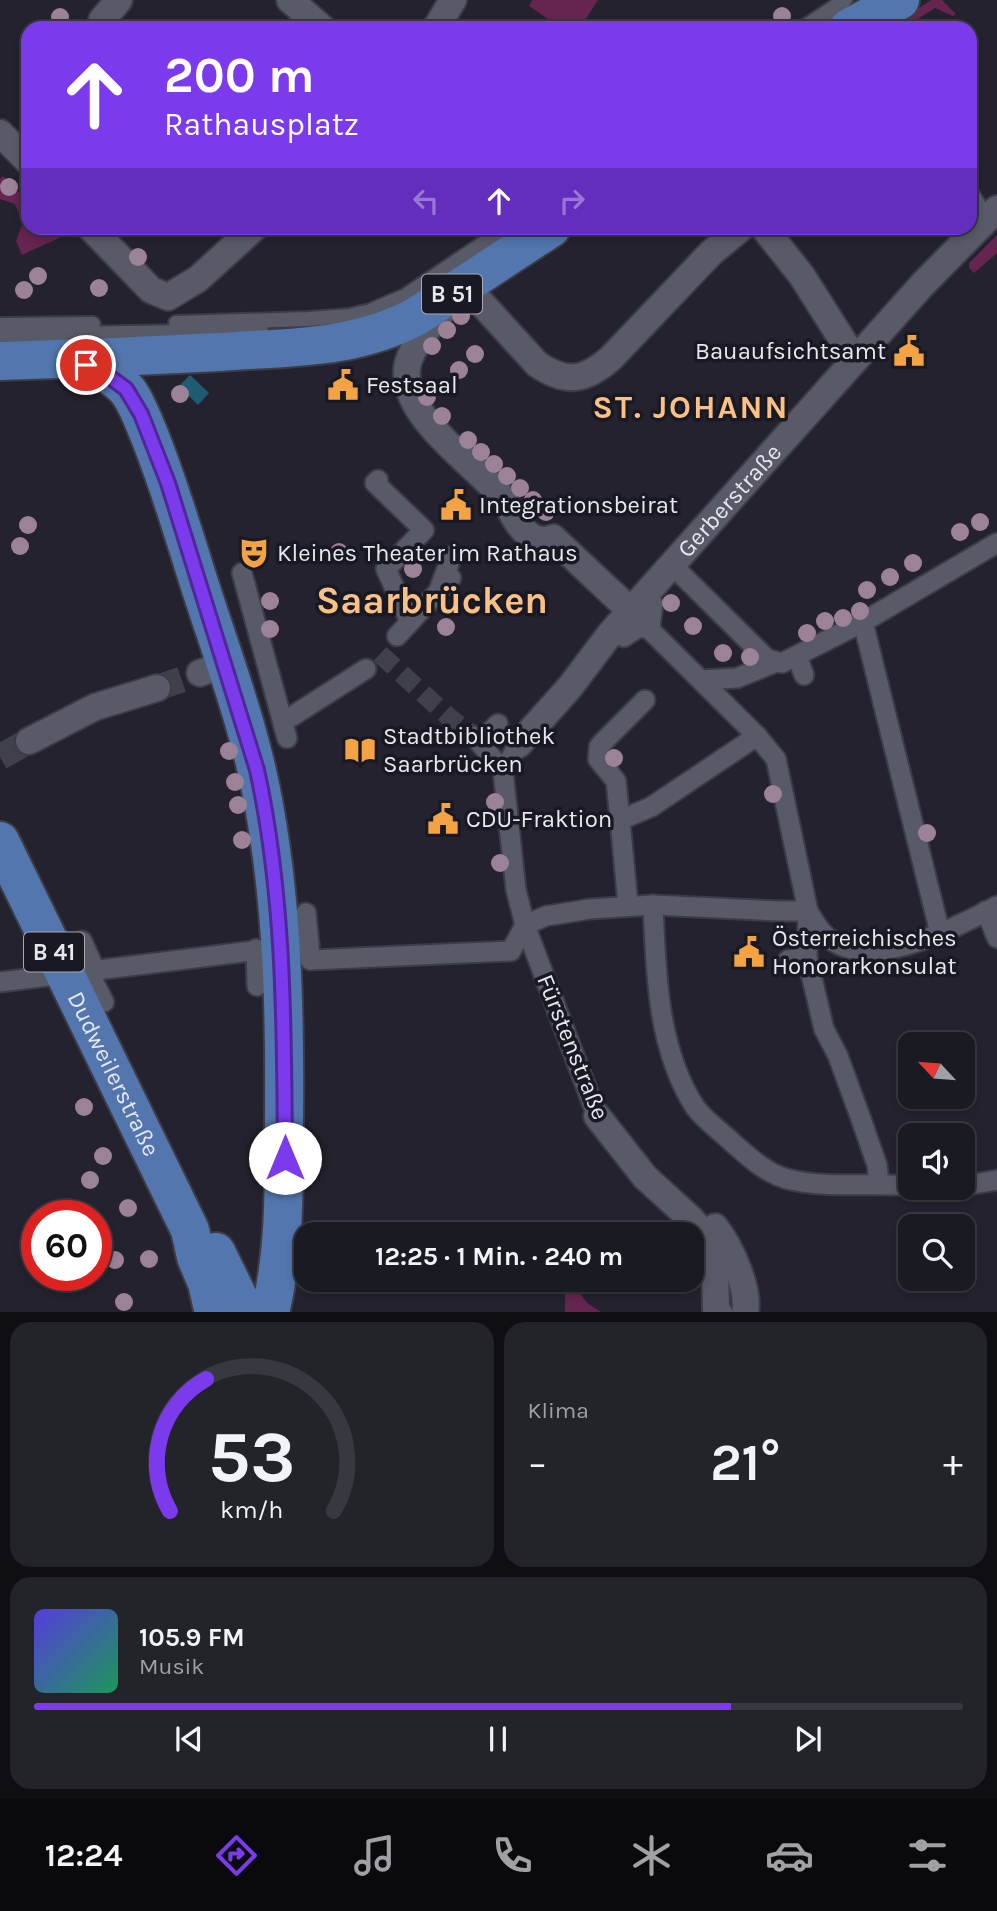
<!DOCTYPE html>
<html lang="de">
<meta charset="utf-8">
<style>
body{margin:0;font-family:Karla,sans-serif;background:#23232a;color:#f1f3f6;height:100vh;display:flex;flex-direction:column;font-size:26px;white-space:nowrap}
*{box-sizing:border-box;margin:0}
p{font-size:23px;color:#9fa1a5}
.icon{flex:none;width:38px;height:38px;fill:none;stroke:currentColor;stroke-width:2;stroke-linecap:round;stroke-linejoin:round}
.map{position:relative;height:1312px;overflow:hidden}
.drawer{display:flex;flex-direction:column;gap:10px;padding:10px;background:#0e0e13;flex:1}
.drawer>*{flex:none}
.banner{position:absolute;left:21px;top:21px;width:956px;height:214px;border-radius:21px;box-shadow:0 4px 10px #0003,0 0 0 2px #383840;background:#7c3aed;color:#fff;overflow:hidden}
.needle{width:46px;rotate:296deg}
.controls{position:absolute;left:898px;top:1032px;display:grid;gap:14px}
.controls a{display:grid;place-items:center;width:77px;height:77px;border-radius:14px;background:#1a1a22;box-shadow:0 4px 10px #0003,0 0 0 2px #383840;font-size:35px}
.speed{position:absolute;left:21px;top:1200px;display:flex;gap:14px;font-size:35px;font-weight:700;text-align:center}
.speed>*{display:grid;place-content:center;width:91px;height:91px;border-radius:50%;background:#1a1a22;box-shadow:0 4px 10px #0003,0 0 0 2px #383840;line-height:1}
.speed .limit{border:10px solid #d22;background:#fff;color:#111}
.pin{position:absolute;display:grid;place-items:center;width:60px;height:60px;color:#fff;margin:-30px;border:4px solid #fff;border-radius:50%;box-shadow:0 2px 7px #0007}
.me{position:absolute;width:77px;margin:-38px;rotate:0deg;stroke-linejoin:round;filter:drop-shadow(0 0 5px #0008)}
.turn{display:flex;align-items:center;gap:24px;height:147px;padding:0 28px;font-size:32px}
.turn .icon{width:91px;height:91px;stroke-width:2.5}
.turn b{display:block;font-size:49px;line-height:60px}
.lanes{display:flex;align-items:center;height:66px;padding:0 28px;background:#0003;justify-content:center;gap:35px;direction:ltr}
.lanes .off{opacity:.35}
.big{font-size:52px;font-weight:700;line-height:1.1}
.drawer .card{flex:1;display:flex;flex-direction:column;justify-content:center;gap:10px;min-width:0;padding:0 24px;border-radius:21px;background:#23232a}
.drawer .dial{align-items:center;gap:0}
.dial svg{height:182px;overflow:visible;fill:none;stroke:#383840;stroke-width:7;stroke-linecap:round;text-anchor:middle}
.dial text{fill:#f1f3f6;stroke:none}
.song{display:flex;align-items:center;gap:21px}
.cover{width:84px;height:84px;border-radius:10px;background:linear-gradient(135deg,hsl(250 70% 55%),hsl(150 70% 35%))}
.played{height:7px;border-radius:4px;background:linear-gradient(90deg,#7c3aed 75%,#383840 75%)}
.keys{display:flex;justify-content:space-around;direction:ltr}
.heat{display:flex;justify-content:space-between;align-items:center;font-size:38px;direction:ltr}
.drawer .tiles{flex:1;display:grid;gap:10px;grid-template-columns:1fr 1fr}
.card:last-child{grid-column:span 2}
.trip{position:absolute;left:294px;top:1222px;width:410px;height:70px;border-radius:21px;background:#1a1a22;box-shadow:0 4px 10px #0003,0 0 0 2px #383840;font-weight:700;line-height:70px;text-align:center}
.menu{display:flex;height:112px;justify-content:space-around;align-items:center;background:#0a0a0e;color:#9fa1a5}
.menu .icon{width:49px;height:49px}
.menu .active{color:#7c3aed}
.menu b{font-size:32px;color:#f1f3f6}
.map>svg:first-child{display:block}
.green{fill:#662451}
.water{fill:#1f5c74}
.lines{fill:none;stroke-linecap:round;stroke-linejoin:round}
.pedestrian-tunnel{stroke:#40404b;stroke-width:19;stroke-dasharray:19 10;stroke-linecap:butt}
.minor-tunnel{stroke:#40404b;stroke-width:26;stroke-dasharray:26 13;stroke-linecap:butt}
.service-casing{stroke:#3c3c46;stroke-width:18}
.pedestrian-casing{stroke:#3c3c46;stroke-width:23}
.minor-casing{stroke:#3c3c46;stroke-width:30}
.primary-casing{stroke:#3c3c46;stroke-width:42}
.service{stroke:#595a67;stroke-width:14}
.pedestrian{stroke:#595a67;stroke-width:19}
.minor{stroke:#595a67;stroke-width:26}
.primary{stroke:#5276ad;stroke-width:38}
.tree{fill:#9b8296}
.route-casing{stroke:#51269a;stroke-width:18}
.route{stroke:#7c3aed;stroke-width:12}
.labels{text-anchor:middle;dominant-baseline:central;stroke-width:7;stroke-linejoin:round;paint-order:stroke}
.shield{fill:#191924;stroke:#a9a9b2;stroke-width:2}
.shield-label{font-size:23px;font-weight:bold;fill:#e7e7ef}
.poi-label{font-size:24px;fill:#e7e7ef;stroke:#191924;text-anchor:start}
.street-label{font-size:24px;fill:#e7e7ef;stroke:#191924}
.district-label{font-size:32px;font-weight:bold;letter-spacing:2px;fill:#fac186;stroke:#191924}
.town-label{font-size:38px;font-weight:bold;fill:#fac186;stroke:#191924}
</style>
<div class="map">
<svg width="997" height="1313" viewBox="0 0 997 1313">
<rect width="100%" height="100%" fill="#23222e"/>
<g class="green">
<polygon points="532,0 598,0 580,28 561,28 529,6"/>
<polygon points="931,0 942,0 956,14 953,16 935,8 904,28 898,28 895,24"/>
<polygon points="3,176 28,202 28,228 52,228 61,237 22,255 16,241 23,222 15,204 0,199 0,179"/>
<polygon points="997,235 997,253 974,273 969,268 969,263"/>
<polygon points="565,1279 570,1279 587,1303 601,1312 565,1312"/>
</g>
<polygon class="water" points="190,375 209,393 198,405 179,386"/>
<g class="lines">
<polyline class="pedestrian-tunnel" points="380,654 451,719 474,736"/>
<g class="minor-tunnel">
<polyline points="157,688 200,673"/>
<polyline points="0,757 29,741"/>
</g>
<defs>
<g id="service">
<polyline points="803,28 845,0"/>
<polyline points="823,28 845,13"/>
<polyline points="970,191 987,218"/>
<polyline points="176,323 309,319 349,316 370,311 405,296 506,228"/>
<polyline points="0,325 93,324"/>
<polyline points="0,335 261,331"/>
</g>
<g id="pedestrian">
<polyline points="378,480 375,483 424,530 386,569 410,622"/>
<polyline points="672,565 767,659 782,663 863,622 997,543"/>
<polyline points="242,573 287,738"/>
<polyline points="440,587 452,556"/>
<polyline points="631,611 757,736 776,759 808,911 807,957 824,1029 838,1056 861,1119 877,1165 879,1183"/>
<polyline points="863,622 940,933"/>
<polyline points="397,636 451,578"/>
<polyline points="624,637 637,628 650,628 653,604"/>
<polyline points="797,656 804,675"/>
<polyline points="701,680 737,678 776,662"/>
<polyline points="283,722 366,669"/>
<polyline points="474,736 503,771"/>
<polyline points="480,742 498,724"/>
<polyline points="519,744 503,771 516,890 525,925 597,1116"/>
<polyline points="601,744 645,700"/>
<polyline points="599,747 598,759 616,781 620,820 651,807 757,736"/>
<polyline points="620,820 628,905"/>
<path d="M653,905C656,972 657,1048 695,1107C705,1121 722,1132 734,1144C750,1158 766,1173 787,1179C827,1189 870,1182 910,1186"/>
<path d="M808,911C813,919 819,931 827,937C871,974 955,927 997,906"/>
<polyline points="986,911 997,938"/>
<polyline points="306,913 309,944"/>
<polyline points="82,941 95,970"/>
<polyline points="256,949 257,986"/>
<polyline points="788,960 807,957"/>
<polyline points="88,971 104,1002"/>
<polyline points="0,982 309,944 310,960 511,951 525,925 546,916 590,909 653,905 780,911 808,911"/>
<polyline points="962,1186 997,1180"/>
<polyline points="931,1188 941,1188"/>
</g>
<g id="minor">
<polyline points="290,0 322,28"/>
<polyline points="102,20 119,0"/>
<polyline points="436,28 453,0"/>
<polyline points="0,133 28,161"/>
<polyline points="91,228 151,290 168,297 198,279 254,228"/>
<polyline points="764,228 802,276 855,360"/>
<path d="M631,611L553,538C544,542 535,540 528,534C515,524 511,507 500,495C473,462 401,416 407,368C410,342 448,307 465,285L537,364C566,384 585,381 611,358L711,253L741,228"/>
<polyline points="200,673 225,664"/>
<polyline points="29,741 95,707 157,688"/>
<path id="s1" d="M519,744L570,687L610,634L923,284L997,209"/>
<polyline points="597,1116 645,1177 691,1219 709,1241 715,1263 716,1309 719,1313"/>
<path d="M715,1227C730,1246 750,1289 745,1313"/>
</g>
<g id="primary">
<polyline points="849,28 900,0"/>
<path d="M71,360C90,366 113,373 127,390C136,401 142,418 148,432C166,476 180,522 194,567C217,641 246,715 261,790C283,900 285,1012 284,1123C284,1186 285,1251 270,1313"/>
<path d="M0,361C73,359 146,356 219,352C289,347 354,350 417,316L551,228"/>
<path id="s2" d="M0,841L190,1230L196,1257L207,1283L214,1313"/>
<polyline points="216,1252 246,1313"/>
</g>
</defs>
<use href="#service" class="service-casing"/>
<use href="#pedestrian" class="pedestrian-casing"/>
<use href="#minor" class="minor-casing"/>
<use href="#primary" class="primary-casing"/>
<use href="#service" class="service"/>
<use href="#pedestrian" class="pedestrian"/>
<use href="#minor" class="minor"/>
<use href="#primary" class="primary"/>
</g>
<g class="tree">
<circle cx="782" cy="16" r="9"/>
<circle cx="60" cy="17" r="9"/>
<circle cx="9" cy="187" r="9"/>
<circle cx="138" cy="257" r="9"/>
<circle cx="38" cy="276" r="9"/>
<circle cx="99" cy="288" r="9"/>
<circle cx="24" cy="290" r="9"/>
<circle cx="461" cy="316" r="9"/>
<circle cx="447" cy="330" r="9"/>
<circle cx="432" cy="346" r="9"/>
<circle cx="475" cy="354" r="9"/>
<circle cx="459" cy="370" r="9"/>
<circle cx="180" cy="394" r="9"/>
<circle cx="427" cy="397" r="9"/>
<circle cx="442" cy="416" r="9"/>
<circle cx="468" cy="440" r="9"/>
<circle cx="481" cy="452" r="9"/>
<circle cx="494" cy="464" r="9"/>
<circle cx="507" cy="476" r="9"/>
<circle cx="520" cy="488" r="9"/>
<circle cx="533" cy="500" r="9"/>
<circle cx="546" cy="512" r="9"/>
<circle cx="980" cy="522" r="9"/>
<circle cx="28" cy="525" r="9"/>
<circle cx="960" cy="532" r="9"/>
<circle cx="20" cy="546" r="9"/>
<circle cx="339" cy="552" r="9"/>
<circle cx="913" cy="563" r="9"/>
<circle cx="413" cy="569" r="9"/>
<circle cx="890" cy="577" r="9"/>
<circle cx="867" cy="590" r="9"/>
<circle cx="270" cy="601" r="9"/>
<circle cx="671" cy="603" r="9"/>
<circle cx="860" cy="611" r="9"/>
<circle cx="843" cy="618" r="9"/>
<circle cx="825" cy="621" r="9"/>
<circle cx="693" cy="626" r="9"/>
<circle cx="446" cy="627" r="9"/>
<circle cx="270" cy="629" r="9"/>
<circle cx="807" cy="633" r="9"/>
<circle cx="723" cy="653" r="9"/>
<circle cx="750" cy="657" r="9"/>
<circle cx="229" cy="751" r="9"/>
<circle cx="614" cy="758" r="9"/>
<circle cx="235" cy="782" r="9"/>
<circle cx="773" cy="794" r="9"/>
<circle cx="495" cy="802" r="9"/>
<circle cx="238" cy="805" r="9"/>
<circle cx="927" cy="833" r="9"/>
<circle cx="242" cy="840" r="9"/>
<circle cx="500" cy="863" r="9"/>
<circle cx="84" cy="1107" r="9"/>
<circle cx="103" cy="1156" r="9"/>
<circle cx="90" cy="1180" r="9"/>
<circle cx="128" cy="1208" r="9"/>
<circle cx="149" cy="1259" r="9"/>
<circle cx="115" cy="1260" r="9"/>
<circle cx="124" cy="1302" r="9"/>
</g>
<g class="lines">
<defs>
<path id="route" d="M86,365L100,370L126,389L141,414L168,483L257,770C285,898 284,1028 285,1158"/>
</defs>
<use href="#route" class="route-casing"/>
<use href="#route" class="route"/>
</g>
<defs>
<symbol id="civic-bare" viewBox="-9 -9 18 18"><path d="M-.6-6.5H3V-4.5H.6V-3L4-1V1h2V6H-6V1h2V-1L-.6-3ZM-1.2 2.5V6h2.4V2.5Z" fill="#f4a344" stroke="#191924" stroke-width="2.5" paint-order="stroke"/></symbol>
<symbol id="theatre-bare" viewBox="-9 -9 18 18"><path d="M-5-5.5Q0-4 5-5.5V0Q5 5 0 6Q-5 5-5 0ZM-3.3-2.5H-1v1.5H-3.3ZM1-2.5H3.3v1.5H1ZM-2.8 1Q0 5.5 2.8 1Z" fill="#f4a344" stroke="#191924" stroke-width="2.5" paint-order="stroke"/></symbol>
<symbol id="library-bare" viewBox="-9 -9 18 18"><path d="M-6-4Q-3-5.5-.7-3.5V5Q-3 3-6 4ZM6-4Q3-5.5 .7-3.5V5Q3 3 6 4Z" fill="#f4a344" stroke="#191924" stroke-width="2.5" paint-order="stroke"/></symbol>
</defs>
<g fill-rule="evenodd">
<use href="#civic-bare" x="887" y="329" width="44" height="44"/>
<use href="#civic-bare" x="321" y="363" width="44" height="44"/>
<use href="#civic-bare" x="434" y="483" width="44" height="44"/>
<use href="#theatre-bare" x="232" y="531" width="44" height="44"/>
<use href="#library-bare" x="338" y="728" width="44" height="44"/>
<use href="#civic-bare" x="421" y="797" width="44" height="44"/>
<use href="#civic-bare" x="727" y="930" width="44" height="44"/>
</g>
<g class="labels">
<g class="shield">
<rect x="422" y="274.5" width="60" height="39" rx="5"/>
<rect x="24" y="932.5" width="60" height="39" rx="5"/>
</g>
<g class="shield-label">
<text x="452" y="294">B 51</text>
<text x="54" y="952">B 41</text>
</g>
<g class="poi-label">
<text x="886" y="351" text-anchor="end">Bauaufsichtsamt</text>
<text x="366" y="385">Festsaal</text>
<text x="479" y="505">Integrationsbeirat</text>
<text x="277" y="553">Kleines Theater im Rathaus</text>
<text x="383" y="736">Stadtbibliothek<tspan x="383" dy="28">Saarbrücken</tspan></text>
<text x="466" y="819">CDU-Fraktion</text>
<text x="772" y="938">Österreichisches<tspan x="772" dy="28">Honorarkonsulat</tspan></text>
</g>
<g class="street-label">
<text stroke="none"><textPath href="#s1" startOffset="322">Gerberstraße</textPath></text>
<text transform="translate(573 1047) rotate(68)">Fürstenstraße</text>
<text stroke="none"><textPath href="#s2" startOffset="259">Dudweilerstraße</textPath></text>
</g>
<g class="district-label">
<text x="691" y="407">ST. JOHANN</text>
</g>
<g class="town-label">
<text x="432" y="600">Saarbrücken</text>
</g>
</g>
</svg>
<div class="controls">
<a><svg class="needle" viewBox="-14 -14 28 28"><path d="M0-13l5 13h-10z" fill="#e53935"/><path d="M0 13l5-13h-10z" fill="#9fa1a5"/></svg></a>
<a><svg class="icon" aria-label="sound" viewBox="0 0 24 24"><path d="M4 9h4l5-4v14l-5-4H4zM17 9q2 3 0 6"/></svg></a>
<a><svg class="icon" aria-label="search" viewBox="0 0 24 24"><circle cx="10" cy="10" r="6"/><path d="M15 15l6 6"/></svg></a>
</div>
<div class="speed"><div class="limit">60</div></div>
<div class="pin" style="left:86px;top:365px;background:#d93025"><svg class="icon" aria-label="arrive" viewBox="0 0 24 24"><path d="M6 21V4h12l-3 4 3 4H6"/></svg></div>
<svg class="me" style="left:285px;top:1158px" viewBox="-20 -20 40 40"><circle r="19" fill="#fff"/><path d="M0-13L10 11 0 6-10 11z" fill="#7c3aed"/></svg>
<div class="trip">12:25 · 1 Min. · 240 m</div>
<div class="banner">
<div class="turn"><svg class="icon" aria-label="ahead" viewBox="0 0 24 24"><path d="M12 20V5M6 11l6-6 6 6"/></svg><div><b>200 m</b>Rathausplatz</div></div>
<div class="lanes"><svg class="icon off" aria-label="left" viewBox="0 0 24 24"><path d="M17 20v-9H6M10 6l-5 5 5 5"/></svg><svg class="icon" aria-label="ahead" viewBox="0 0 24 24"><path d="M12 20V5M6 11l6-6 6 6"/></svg><svg class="icon off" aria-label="right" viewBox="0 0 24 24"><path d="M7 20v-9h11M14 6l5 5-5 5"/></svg></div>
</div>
</div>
<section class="drawer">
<div class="tiles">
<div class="card dial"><svg viewBox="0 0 100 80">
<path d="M14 69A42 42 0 1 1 86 69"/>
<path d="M14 69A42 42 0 0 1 30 11" stroke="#7c3aed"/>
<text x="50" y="56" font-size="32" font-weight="700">53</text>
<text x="50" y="72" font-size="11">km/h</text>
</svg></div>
<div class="card"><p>Klima</p>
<div class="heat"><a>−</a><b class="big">21°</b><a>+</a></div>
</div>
<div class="card">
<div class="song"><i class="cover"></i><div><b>105.9 FM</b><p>Musik</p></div></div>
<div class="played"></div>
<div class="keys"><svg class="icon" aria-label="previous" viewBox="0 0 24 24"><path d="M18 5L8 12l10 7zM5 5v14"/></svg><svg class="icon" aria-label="pause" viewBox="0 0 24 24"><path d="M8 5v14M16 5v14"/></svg><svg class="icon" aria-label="next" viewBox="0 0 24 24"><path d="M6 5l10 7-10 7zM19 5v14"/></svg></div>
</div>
</div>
</section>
<nav class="menu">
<b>12:24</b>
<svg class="icon active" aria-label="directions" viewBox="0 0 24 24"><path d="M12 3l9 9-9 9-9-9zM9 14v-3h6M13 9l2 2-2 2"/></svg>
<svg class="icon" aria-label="music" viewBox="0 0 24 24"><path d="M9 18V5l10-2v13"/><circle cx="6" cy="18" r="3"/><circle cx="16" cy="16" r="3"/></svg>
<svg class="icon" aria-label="phone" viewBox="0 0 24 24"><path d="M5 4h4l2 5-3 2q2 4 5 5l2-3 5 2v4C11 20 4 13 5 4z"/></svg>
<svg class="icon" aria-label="climate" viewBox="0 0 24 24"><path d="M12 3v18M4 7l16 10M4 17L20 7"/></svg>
<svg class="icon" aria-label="car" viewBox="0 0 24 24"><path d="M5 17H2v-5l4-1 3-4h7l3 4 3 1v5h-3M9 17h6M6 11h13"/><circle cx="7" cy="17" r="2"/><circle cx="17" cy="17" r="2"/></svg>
<svg class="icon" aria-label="filters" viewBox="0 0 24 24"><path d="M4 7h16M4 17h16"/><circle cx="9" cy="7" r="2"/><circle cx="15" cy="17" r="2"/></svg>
</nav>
